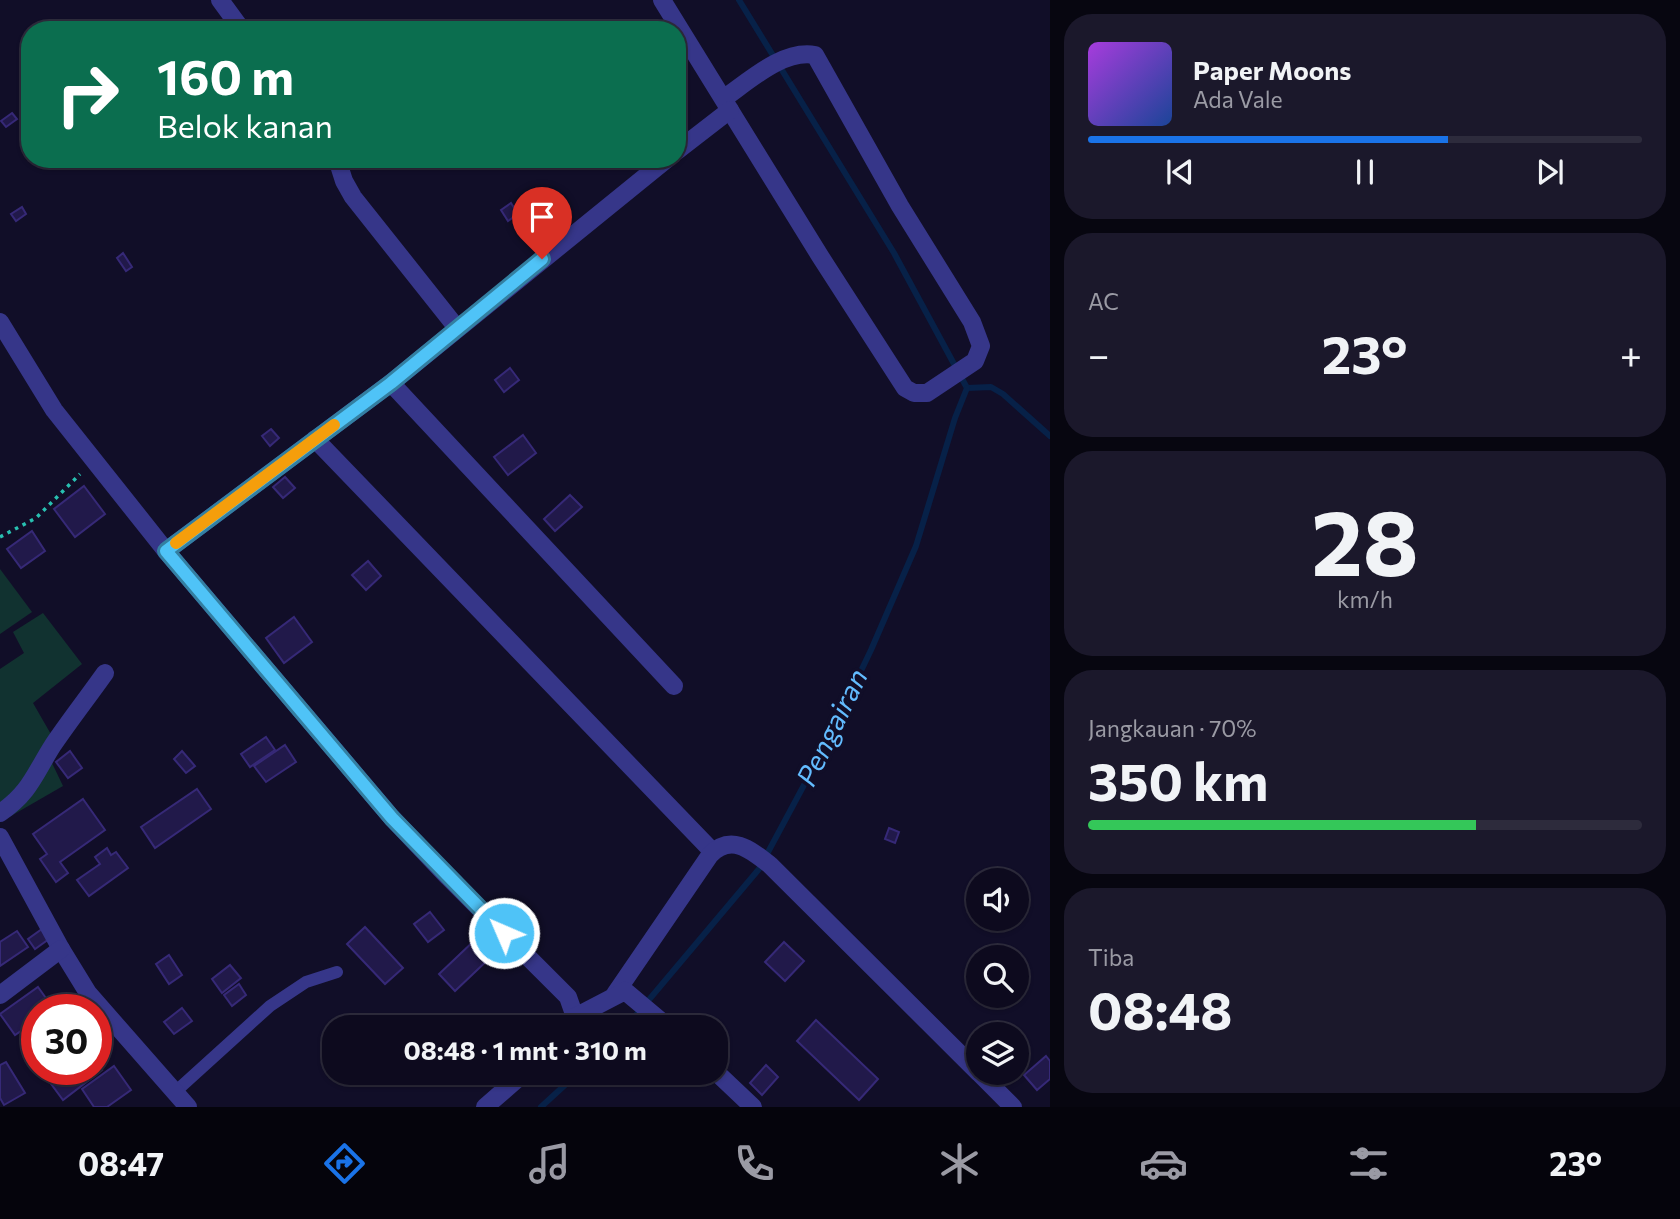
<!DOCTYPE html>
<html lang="id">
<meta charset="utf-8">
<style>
body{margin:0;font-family:Commissioner,sans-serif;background:#1b182b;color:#f1f3f6;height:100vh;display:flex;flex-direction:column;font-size:26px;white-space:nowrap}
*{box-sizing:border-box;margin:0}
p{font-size:23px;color:#9a9aa4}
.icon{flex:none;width:38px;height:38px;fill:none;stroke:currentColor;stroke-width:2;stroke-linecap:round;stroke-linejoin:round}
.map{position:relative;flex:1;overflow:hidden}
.drawer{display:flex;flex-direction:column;gap:14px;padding:14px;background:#070610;width:630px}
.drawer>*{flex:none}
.banner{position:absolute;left:21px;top:21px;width:665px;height:147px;border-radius:28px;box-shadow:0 2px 5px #0004,0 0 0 2px #2d2b3c;background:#0b6e4f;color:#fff;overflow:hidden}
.controls{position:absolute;left:966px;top:868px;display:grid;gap:14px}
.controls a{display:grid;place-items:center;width:63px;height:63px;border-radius:50%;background:#0d0a1e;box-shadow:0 2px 5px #0004,0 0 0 2px #2d2b3c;font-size:35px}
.speed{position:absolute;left:21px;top:994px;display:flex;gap:14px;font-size:35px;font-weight:700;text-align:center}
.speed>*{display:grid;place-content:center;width:91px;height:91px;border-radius:50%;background:#0d0a1e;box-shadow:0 2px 5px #0004,0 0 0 2px #2d2b3c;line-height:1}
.speed .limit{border:10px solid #d22;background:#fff;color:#111}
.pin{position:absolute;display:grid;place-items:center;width:60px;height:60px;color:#fff;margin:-72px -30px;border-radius:50% 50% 50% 0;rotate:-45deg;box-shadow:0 0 7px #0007}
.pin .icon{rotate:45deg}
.me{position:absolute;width:77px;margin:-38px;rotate:315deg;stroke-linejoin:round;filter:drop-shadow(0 0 5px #0008)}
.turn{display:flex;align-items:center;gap:24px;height:147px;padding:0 21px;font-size:32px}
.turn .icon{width:91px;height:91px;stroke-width:2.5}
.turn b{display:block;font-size:49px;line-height:60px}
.big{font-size:52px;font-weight:700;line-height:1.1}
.drawer .widget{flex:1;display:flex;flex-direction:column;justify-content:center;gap:10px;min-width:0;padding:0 24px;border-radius:28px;background:#1b182b}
.drawer .dial{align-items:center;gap:0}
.dial b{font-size:91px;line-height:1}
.song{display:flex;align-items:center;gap:21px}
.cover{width:84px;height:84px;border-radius:10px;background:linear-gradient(135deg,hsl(280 70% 55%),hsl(220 70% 35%))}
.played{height:7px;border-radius:4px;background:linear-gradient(90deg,#1a73e8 65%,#2d2b3c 65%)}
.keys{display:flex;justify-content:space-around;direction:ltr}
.heat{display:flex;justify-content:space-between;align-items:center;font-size:38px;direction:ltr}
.charge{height:10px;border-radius:5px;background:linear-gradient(90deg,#34c759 70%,#2d2b3c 0)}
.trip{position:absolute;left:322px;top:1015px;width:406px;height:70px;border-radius:28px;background:#0d0a1e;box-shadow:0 2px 5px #0004,0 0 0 2px #2d2b3c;font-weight:700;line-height:70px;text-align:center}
.tabs{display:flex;height:112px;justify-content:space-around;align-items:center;background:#05040c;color:#9a9aa4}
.tabs .icon{width:49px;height:49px}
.tabs .current{color:#1a73e8}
.tabs b{font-size:32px;color:#f1f3f6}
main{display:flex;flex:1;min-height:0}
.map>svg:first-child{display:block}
.green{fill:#113230}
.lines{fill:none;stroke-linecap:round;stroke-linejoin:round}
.stream{stroke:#072148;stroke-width:6}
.building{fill:#21194a;stroke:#362977;stroke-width:2}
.path{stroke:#28c0b1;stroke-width:3.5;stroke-dasharray:3.5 5;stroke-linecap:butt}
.lane{stroke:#363689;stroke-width:12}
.street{stroke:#363689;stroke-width:18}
.route-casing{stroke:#337fa1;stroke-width:18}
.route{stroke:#4fc3f7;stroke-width:12}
.slow{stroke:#f59e0b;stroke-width:12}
.labels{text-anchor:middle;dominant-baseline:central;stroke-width:7;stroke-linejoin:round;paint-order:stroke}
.water-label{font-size:28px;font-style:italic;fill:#63bcff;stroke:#110e28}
</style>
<main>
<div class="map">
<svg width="1050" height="1107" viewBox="0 0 1050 1107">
<rect width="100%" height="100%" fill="#110e28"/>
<g class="green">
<polygon points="0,569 32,612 0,634"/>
<polygon points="43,613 82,664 33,703 60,750 52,763 63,786 4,820 0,812 0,669 24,653 13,632"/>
</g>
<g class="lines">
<g class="stream">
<polyline points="739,0 894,253 967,388 991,387 1003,394 1050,436"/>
<polyline points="626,1027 759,869 826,744 871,650 916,546 955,418 967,388"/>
<polyline points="541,1107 578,1073"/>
</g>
</g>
<g class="building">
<polygon points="12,113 17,119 6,127 1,121"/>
<polygon points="511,203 518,214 508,221 501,210"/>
<polygon points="22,207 26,214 16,221 11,214"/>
<polygon points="123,253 132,267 126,271 117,258"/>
<polygon points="510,368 519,380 504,392 495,380"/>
<polygon points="271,429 279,438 270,446 262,436"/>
<polygon points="523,435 536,453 508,475 494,457"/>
<polygon points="285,477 295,488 283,498 273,487"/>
<polygon points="84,486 105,514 75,537 54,509"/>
<polygon points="570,495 582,507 555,531 544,519"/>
<polygon points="32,531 45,551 21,568 7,549"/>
<polygon points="368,561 381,576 366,590 352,575"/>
<polygon points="294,617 312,642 284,663 266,638"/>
<polygon points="266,737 275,750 250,767 241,754"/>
<polygon points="285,745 296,762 266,782 254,766"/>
<polygon points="70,751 82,768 68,778 56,762"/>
<polygon points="182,751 195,766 186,773 174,759"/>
<polygon points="197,789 211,809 155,848 141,827"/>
<polygon points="83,799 105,830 60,862 68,873 56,882 40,859 47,854 33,834"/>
<polygon points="889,828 899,832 895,843 885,839"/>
<polygon points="107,848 111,855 116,852 128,868 89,896 77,880 100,864 95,857"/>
<polygon points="430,912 444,930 428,942 414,924"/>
<polygon points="365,927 403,968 385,984 347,944"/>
<polygon points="42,929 49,939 35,949 28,939"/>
<polygon points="17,931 28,947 0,966 0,942"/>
<polygon points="477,938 493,955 455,991 439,974"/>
<polygon points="784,942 804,961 785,981 765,962"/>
<polygon points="169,955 182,975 169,984 156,964"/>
<polygon points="230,965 241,978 222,993 212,979"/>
<polygon points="239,984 246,995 232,1006 224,995"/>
<polygon points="38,987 53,1008 37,1010 37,1020 15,1035 0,1014"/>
<polygon points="182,1008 192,1021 174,1034 164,1022"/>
<polygon points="816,1020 878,1079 859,1100 797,1041"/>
<polygon points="37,1033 37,1064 22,1045"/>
<polygon points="1046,1056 1050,1061 1050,1079 1037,1090 1024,1075"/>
<polygon points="6,1062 25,1093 4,1105 0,1098 0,1065"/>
<polygon points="96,1063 102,1070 63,1100 43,1073 48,1069 96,1069"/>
<polygon points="766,1065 778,1077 762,1095 750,1083"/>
<polygon points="114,1066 131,1090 107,1107 94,1107 82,1089"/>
</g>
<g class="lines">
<polyline class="path" points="0,537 36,518 80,474"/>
<polyline class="lane" points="174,1093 270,1006 306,982 337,972"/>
<g class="street">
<polyline points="220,0 242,30"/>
<path d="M662,0L820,256L905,388L914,393H927L975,361L981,346L972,322L900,206L815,55C783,49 749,81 723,99"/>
<polyline points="677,151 730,110"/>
<polyline points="337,159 344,181 353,197 457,328"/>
<polyline points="0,322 54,410 166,551 392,818 448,877 568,997 575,1017 569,1027"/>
<polyline points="391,383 674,686"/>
<polyline points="315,439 713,852"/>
<polyline points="166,551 391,383 667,159"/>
<path d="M0,813C30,793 35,773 53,745C70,720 88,697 105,673"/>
<polyline points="0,837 61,949 88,993 188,1107"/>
<path d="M615,994L710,855C731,833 751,850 770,865L978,1072"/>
<polyline points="0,995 61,949"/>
<polyline points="575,1017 625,991 668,1027"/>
<polyline points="716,1072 753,1107"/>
<polyline points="979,1073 1013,1107"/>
<polyline points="485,1107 524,1073"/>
</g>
</g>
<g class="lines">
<defs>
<polyline id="route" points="504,933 392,818 166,551 391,383 542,259"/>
</defs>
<use href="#route" class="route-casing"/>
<use href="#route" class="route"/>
<polyline class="slow" points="176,543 334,425"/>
</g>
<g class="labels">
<g class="water-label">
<text transform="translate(831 727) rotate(-64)">Pengairan</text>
</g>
</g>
</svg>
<div class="controls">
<a><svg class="icon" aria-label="sound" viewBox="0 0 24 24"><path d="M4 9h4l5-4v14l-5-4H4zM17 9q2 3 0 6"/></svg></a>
<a><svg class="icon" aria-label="search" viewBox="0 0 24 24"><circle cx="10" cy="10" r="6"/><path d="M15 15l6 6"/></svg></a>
<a><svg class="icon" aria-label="layers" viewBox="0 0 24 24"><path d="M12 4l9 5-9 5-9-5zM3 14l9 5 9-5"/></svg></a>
</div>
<div class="speed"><div class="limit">30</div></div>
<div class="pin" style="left:542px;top:259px;background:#d93025"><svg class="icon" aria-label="arrive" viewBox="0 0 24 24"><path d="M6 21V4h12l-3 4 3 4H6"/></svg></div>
<svg class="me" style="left:504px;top:933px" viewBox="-20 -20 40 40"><circle r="17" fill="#4fc3f7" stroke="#fff" stroke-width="3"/><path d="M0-11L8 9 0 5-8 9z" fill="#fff"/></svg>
<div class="trip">08:48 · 1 mnt · 310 m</div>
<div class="banner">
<div class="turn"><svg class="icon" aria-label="right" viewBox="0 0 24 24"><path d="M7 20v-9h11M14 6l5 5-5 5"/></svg><div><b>160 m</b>Belok kanan</div></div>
</div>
</div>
<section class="drawer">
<div class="widget">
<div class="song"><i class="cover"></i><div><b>Paper Moons</b><p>Ada Vale</p></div></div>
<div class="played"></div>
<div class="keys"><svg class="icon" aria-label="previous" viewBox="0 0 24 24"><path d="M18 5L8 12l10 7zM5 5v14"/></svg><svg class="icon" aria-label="pause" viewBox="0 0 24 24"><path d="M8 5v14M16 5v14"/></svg><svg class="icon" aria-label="next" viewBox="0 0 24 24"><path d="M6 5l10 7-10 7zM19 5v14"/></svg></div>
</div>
<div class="widget"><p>AC</p>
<div class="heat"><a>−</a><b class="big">23°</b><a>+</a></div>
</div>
<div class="widget dial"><b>28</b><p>km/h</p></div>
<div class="widget"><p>Jangkauan · 70%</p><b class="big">350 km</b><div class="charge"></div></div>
<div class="widget"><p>Tiba</p><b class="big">08:48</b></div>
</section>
</main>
<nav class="tabs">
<b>08:47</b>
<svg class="icon current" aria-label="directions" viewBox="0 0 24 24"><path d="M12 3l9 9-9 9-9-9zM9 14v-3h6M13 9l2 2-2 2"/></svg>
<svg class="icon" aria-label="music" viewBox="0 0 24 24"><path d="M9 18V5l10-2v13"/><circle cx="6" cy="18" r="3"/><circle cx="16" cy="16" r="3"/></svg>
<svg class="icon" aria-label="phone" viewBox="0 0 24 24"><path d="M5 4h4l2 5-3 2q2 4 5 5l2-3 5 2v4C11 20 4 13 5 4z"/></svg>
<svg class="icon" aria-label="climate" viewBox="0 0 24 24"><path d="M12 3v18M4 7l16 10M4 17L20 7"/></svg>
<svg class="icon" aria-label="car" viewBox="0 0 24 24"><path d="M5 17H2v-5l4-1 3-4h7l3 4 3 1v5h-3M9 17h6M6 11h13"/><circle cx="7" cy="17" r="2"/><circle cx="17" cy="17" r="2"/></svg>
<svg class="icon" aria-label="filters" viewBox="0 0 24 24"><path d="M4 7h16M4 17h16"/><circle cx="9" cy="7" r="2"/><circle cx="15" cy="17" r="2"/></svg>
<b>23°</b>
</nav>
